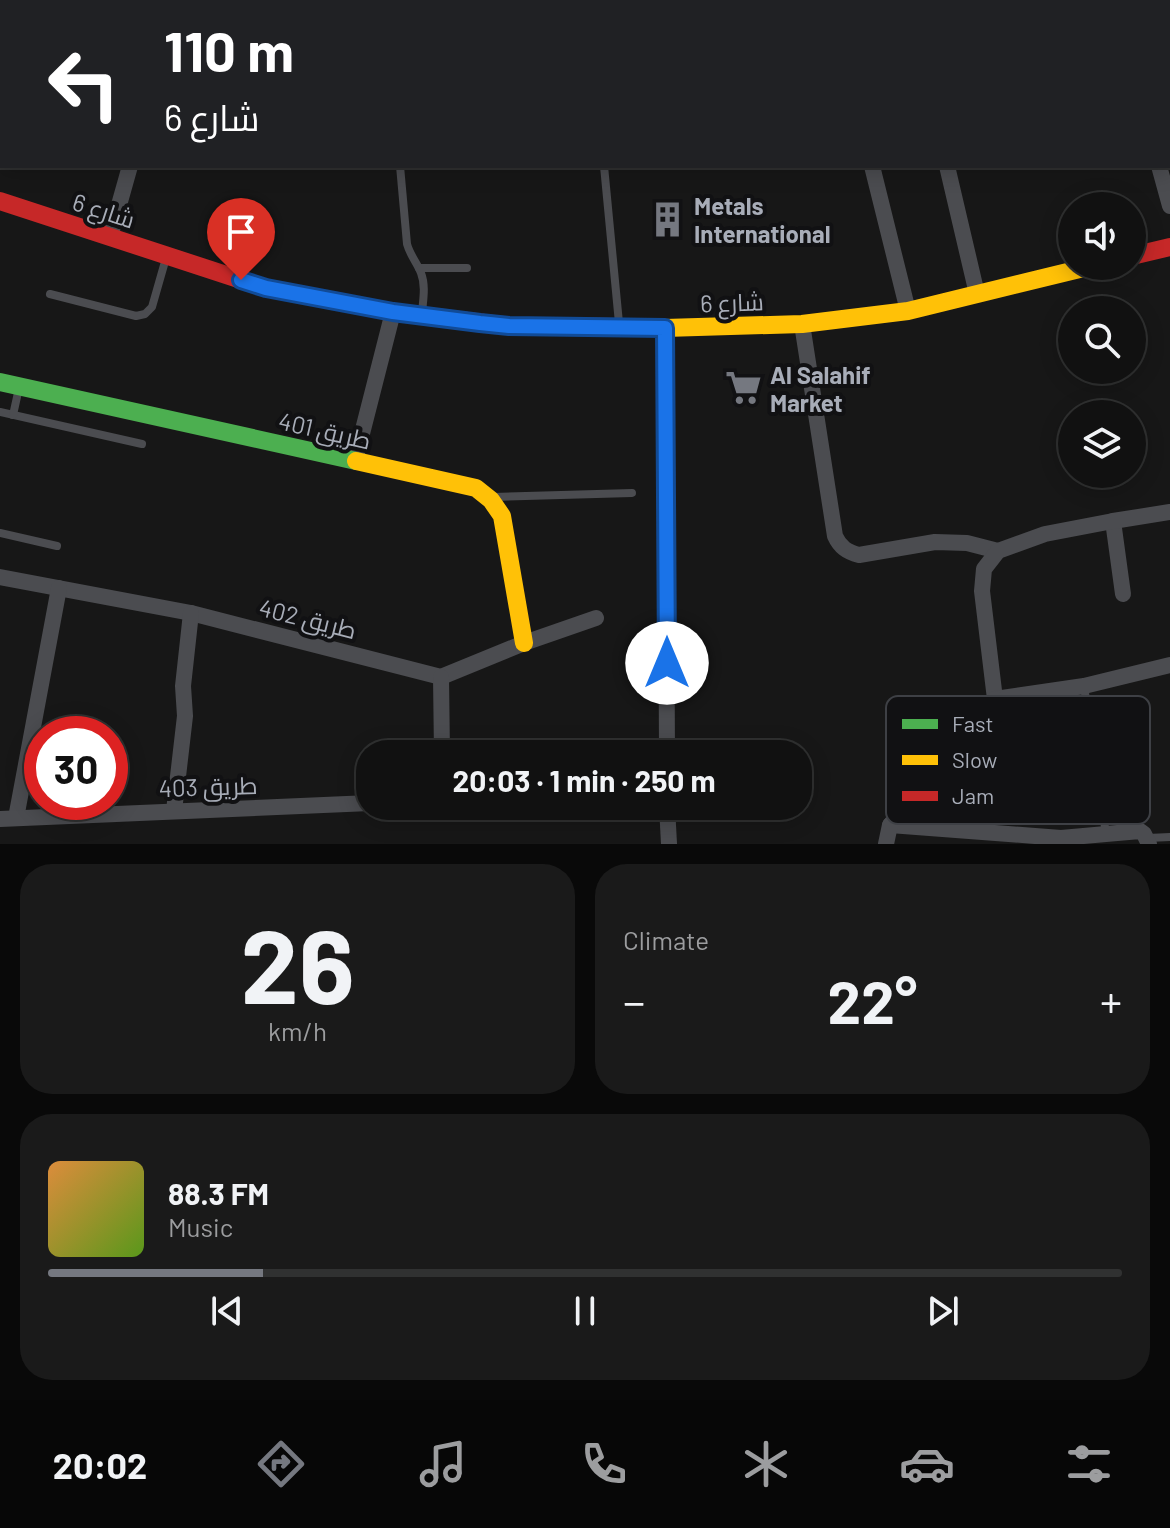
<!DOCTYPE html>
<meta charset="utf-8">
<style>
body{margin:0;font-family:Barlow,Cairo,sans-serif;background:#1a1a1a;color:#f1f3f6;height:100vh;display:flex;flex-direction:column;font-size:30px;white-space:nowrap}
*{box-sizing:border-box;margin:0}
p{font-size:26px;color:#9c9d9f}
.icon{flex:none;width:44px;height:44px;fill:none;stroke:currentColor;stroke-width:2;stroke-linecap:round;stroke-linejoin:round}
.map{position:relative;height:844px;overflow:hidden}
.sheet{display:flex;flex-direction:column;gap:20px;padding:20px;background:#090909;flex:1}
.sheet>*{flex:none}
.banner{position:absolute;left:0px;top:0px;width:1170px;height:168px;box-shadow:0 4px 20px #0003,0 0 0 2px #303131;background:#202124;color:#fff;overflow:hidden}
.tools{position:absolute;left:1058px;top:192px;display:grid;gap:16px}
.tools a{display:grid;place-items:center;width:88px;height:88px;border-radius:50%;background:#111;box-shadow:0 4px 20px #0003,0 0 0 2px #303131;font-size:40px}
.speed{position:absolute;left:24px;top:716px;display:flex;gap:16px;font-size:40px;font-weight:700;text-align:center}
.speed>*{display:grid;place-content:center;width:104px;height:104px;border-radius:50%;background:#111;box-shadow:0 4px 20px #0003,0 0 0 2px #303131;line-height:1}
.speed .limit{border:12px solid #d22;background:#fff;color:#111}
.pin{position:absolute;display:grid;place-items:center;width:68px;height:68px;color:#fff;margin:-82px -34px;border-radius:50% 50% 50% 0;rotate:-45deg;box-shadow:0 0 8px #0007}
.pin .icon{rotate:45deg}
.me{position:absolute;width:88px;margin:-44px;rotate:0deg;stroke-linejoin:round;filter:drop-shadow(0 0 6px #0008)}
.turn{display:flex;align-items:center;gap:28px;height:168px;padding:0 32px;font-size:36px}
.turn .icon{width:104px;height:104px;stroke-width:2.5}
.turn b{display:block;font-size:56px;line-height:68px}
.big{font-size:60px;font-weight:700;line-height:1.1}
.sheet .widget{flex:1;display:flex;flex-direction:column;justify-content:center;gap:12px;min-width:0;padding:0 28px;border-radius:32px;background:#1a1a1a}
.sheet .dial{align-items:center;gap:0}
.dial b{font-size:104px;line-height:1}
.song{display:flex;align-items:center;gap:24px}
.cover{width:96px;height:96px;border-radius:12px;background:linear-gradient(135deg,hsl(30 70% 55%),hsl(90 70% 35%))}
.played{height:8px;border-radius:4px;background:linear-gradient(90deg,#757880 20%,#303131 20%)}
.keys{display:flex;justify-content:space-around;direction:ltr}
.heat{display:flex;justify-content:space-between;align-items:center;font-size:44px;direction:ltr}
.sheet .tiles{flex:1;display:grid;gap:20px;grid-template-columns:1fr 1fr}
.widget:last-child{grid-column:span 2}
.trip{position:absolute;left:356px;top:740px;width:456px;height:80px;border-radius:32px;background:#111;box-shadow:0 4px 20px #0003,0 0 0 2px #303131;font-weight:700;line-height:80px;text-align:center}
.tabs{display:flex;height:128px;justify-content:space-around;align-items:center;background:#070707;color:#9c9d9f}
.tabs .icon{width:56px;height:56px}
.tabs .active{color:#757880}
.tabs b{font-size:36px;color:#f1f3f6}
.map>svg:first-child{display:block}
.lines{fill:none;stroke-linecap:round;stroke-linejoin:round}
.lane{stroke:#4b4c50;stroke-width:8}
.street{stroke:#4b4c50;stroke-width:16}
.fast{stroke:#4caf50;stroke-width:18}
.slow{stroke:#ffc107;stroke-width:18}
.jam{stroke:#c62828;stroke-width:18}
.route-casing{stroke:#114b97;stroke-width:20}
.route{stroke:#1a73e8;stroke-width:14}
.labels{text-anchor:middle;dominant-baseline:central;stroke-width:8;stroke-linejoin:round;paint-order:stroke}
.poi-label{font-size:24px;font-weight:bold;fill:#a8adb8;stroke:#111113;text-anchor:start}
.street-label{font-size:24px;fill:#a8adb8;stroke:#111113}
.key{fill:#111113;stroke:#3e4045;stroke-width:2}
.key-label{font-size:22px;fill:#a8adb8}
</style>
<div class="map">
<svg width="1170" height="844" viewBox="0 0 1170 844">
<rect width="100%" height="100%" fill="#171717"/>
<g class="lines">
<g class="lane">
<polyline points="364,0 364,2"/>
<polyline points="924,0 925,2"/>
<path d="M400,166L407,244C410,255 417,263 421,273C426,286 423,300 422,313"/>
<polyline points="604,166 619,323"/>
<polyline points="419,268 467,268"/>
<polyline points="50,294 136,316 145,314 152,307 166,258"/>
<polyline points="0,412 142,444"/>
<polyline points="13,415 19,388"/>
<polyline points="493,497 632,493"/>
<polyline points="0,533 57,546"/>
<polyline points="1084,686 1106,834"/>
<polyline points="1148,838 1170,837"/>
</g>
<g class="street">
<polyline points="698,0 699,2"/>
<polyline points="1120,0 1120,2"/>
<polyline points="177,2 178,0"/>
<polyline points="872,166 908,311"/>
<polyline points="947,166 977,294"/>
<polyline points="1159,166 1170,206"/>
<polyline points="110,237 130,166"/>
<path d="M802,324L835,536C840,547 847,552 859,555L935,542L967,543L998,551"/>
<polyline points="665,328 667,754"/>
<polyline points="355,461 393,312"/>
<polyline points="1113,521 1123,594"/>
<polyline points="0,577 191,613 441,677 524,643 596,618"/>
<polyline points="441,677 442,754"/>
<polyline points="995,699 982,591 984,569 998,551 1045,534 1113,521 1170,512"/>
<polyline points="995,699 1084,686 1170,665"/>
<polyline points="667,806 669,844"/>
<polyline points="174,811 185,716 183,686 191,613"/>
<polyline points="16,818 59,588"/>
<polyline points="0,819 370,803"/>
<polyline points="890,825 1061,838 1140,831 1144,834 1149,844"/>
<polyline points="886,844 890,825 995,699"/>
</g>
<polyline class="fast" points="0,382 356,461"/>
<g class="slow">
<polyline points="617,327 665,328 802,324 908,311 1092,266"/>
<polyline points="356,461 476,488 491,500 502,516 524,643"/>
</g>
<g class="jam">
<polyline points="0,201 266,288 393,312 509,326 617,327"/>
<polyline points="1132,256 1170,247"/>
</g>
</g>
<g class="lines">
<defs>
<polyline id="route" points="241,280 266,288 393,312 480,323 509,326 665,328 667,663"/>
</defs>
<use href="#route" class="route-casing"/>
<use href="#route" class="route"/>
</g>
<defs>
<symbol id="building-bare" viewBox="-9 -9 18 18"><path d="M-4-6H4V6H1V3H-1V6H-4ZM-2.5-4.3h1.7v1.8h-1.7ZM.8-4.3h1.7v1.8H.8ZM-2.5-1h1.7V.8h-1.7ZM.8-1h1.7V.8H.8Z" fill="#757880" stroke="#111113" stroke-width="2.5" paint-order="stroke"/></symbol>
<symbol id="supermarket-bare" viewBox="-9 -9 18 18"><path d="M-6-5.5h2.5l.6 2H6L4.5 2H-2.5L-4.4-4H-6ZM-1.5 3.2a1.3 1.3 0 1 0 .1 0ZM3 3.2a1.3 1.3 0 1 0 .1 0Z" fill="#757880" stroke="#111113" stroke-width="2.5" paint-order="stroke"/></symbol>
</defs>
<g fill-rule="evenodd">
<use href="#building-bare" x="642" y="194" width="51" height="51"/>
<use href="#supermarket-bare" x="718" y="362" width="51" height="51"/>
</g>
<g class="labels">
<g class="poi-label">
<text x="694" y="205">Metals<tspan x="694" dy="28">International</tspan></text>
<text x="770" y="374">Al Salahif<tspan x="770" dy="28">Market</tspan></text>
</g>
<g class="street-label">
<text transform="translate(104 210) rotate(18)">شارع 6</text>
<text transform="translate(732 302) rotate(-2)">شارع 6</text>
<text transform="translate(325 430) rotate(13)">طريق 401</text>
<text transform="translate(308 618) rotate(14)">طريق 402</text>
<text transform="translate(208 786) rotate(-2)">طريق 403</text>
</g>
</g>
<rect x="886" y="696" width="264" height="128" rx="12" class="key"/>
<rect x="902" y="719" width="36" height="10" fill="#4caf50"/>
<rect x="902" y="755" width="36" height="10" fill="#ffc107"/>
<rect x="902" y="791" width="36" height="10" fill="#c62828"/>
<g class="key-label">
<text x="952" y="732">Fast</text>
<text x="952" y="768">Slow</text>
<text x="952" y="804">Jam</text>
</g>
</svg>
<div class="tools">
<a><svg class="icon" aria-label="sound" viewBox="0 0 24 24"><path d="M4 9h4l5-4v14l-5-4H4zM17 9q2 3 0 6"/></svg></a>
<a><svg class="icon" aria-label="search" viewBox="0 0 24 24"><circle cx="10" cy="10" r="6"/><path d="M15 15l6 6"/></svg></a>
<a><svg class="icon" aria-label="layers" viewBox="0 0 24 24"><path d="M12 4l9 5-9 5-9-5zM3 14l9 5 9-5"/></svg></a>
</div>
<div class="speed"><div class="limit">30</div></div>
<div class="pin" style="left:241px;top:280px;background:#d93025"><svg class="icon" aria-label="arrive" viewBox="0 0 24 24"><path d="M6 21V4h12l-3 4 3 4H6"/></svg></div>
<svg class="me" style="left:667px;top:663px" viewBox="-20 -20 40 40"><circle r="19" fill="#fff"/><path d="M0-13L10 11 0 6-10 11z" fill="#1a73e8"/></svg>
<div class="trip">20:03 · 1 min · 250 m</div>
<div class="banner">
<div class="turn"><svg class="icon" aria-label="left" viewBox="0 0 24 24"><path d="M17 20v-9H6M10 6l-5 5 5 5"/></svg><div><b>110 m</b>شارع 6</div></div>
</div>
</div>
<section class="sheet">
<div class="tiles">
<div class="widget dial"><b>26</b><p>km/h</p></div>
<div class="widget"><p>Climate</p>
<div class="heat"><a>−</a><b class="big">22°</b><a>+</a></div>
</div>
<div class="widget">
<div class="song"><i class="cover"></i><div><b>88.3 FM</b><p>Music</p></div></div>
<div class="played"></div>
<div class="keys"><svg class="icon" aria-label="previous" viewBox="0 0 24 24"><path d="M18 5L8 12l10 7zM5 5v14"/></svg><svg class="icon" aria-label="pause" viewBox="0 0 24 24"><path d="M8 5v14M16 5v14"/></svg><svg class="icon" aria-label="next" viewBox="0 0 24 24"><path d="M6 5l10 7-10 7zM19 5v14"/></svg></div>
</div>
</div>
</section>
<nav class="tabs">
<b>20:02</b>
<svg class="icon active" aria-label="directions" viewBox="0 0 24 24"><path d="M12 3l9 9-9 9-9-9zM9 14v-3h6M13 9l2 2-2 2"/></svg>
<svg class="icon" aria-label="music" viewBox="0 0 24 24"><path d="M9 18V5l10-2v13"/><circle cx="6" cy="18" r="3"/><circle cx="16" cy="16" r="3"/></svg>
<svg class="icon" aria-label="phone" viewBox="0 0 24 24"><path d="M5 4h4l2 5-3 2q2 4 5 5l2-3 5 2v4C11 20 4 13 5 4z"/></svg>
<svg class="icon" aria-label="climate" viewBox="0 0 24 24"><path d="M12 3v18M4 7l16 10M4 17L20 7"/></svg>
<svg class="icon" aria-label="car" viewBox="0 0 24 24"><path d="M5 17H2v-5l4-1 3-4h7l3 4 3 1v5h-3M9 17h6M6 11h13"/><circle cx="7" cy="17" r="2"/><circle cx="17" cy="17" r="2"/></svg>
<svg class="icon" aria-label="filters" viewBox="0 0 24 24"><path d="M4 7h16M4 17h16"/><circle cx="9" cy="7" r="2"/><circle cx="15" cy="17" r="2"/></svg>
</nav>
